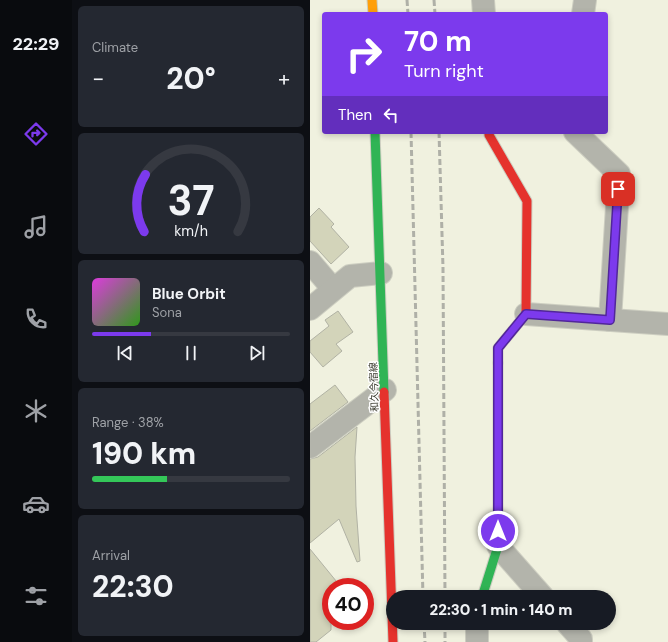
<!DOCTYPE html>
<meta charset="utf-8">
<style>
body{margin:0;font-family:"DM Sans","Noto Sans JP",sans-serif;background:#242831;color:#f1f3f6;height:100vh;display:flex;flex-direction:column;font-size:15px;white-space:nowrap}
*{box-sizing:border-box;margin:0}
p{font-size:13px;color:#9ea1a6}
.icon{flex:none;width:22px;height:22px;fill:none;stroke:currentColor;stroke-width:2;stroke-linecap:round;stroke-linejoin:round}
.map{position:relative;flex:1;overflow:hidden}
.sheet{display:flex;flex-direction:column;gap:6px;padding:6px;background:#0d0f14;width:238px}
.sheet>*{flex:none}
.hud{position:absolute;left:12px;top:12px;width:286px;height:122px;border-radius:4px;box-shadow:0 2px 6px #0003;background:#7c3aed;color:#fff;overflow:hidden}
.speed{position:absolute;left:12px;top:578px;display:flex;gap:8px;font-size:20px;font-weight:700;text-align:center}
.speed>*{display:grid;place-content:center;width:52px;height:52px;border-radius:50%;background:#171b24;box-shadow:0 2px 6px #0003;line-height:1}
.speed .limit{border:6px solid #d22;background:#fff;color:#111}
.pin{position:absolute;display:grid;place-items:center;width:34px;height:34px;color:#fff;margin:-17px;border-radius:8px;box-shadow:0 2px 6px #0006}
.me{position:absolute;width:44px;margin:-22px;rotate:0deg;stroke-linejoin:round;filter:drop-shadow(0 0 3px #0008)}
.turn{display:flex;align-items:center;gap:14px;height:84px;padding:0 16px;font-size:18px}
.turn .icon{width:52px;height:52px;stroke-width:2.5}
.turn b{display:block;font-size:28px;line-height:34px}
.then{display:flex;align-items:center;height:38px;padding:0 16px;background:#0003;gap:8px;font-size:15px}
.big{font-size:30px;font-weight:800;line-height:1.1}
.sheet .tile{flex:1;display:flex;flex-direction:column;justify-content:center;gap:6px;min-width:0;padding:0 14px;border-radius:6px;background:#242831}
.sheet .dial{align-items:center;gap:0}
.dial svg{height:104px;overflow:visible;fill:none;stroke:#363941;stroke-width:7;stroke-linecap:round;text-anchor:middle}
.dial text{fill:#f1f3f6;stroke:none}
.song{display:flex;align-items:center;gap:12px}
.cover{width:48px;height:48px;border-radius:6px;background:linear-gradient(135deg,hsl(300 70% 55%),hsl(110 70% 35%))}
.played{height:4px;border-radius:2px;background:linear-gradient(90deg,#7c3aed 30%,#363941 30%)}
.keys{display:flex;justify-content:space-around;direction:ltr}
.heat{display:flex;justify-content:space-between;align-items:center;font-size:22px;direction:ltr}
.charge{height:6px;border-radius:3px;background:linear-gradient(90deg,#34c759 38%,#363941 0)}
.trip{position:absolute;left:76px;top:590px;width:230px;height:40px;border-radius:20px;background:#171b24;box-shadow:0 2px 6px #0003;font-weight:800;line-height:40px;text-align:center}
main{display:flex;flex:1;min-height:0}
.tabs{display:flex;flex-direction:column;width:72px;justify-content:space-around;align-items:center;background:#090b0e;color:#9ea1a6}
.tabs .icon{width:28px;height:28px}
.tabs .selected{color:#7c3aed}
.tabs b{font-size:18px;color:#f1f3f6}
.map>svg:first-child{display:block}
.building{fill:#d3d4ba;stroke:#b1b2a4}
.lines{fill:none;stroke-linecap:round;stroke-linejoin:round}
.street-casing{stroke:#cdcec1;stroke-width:24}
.fast-casing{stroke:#cdcec1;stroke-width:11}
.slow-casing{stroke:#cdcec1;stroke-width:11}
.jam-casing{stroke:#cdcec1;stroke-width:11}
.street{stroke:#b3b4ab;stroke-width:22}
.fast{stroke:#30b455;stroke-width:9}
.slow{stroke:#ff9f0a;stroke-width:9}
.jam{stroke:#e5322d;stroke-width:9}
.rail{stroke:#afb0a7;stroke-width:3;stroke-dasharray:6 3;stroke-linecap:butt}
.route-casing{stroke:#51269a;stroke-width:10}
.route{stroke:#7c3aed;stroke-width:7}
.labels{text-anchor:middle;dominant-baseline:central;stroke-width:3;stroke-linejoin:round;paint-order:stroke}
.street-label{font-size:10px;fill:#39392d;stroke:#fff}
</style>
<main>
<nav class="tabs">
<b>22:29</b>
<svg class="icon selected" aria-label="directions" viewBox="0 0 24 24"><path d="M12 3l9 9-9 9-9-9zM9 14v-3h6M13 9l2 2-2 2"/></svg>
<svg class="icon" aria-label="music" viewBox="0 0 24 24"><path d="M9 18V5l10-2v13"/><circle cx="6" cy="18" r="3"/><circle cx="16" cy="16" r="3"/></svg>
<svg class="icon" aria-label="phone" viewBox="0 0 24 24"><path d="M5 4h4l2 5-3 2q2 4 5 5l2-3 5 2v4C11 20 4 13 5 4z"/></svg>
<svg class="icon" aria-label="climate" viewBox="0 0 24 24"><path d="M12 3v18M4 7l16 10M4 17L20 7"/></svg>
<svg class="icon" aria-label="car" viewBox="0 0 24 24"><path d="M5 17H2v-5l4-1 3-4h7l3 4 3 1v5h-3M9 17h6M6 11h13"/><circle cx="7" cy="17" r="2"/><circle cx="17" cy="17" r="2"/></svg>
<svg class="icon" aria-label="filters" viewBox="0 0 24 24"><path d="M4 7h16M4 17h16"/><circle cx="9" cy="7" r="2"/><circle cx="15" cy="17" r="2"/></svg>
</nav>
<section class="sheet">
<div class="tile"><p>Climate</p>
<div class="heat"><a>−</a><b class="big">20°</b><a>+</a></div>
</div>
<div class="tile dial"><svg viewBox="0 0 100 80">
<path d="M14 69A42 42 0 1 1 86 69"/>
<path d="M14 69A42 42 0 0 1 15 25" stroke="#7c3aed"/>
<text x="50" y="56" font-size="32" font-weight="700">37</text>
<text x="50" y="72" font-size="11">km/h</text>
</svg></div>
<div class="tile">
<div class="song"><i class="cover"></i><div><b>Blue Orbit</b><p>Sona</p></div></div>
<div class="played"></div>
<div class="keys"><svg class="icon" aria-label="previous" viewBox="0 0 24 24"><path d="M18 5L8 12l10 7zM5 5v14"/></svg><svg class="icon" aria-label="pause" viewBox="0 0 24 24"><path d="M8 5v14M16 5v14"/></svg><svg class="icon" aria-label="next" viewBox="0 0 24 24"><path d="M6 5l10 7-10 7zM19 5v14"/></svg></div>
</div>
<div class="tile"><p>Range · 38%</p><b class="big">190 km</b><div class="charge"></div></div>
<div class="tile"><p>Arrival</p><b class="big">22:30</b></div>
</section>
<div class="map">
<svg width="358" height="642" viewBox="0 0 358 642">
<rect width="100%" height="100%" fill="#f0f1df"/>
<g class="building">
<polygon points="9,208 24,224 21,227 39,247 21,264 0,241 0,217"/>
<polygon points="28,311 43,332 26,344 32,351 13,367 0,352 0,341 19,326 15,320"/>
<polygon points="25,385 38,402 0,431 0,404"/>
<polygon points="47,427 45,457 46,506 50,561 47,562 29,519 0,543 0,459 8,457"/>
<polygon points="0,549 31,587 21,587 21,630 6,642 0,642"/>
</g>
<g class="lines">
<defs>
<g id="street">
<polyline points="173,0 174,14"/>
<polyline points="273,14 275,0"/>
<polyline points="265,132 309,174 300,320"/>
<polyline points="0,262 23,289"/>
<polyline points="0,309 40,276 71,273"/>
<polyline points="216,314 358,324"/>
<polyline points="0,447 75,390"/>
<polyline points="188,546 233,597"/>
<polyline points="257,623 271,639 271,642"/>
<polyline points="167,642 167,623"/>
</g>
<g id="fast">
<polyline points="65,132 74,392"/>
<polyline points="172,597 188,546 188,363"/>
</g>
<polyline id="slow" points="62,0 63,14"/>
<g id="jam">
<polyline points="179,132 179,135 217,201 216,314 188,348 188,363"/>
<polyline points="74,392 83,642"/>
</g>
</defs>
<use href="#street" class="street-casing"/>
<use href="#fast" class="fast-casing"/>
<use href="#slow" class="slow-casing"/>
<use href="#jam" class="jam-casing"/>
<use href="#street" class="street"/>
<use href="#fast" class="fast"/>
<use href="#slow" class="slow"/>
<use href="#jam" class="jam"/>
<g class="rail">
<polyline points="97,0 98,14"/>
<polyline points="124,0 125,14"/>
<polyline points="101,132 113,597"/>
<polyline points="129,132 133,268 135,597"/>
<polyline points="114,623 115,642"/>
<polyline points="135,623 135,642"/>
</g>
</g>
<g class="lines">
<defs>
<polyline id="route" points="188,531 188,348 216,314 300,320 308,189"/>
</defs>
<use href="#route" class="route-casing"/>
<use href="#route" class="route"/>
</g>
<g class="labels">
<g class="street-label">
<text transform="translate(64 387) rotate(-92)">和久今宿線</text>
</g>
</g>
</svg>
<div class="speed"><div class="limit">40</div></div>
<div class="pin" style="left:308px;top:189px;background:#d93025"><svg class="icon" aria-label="arrive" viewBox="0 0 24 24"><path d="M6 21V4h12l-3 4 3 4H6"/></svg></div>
<svg class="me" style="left:188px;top:531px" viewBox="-20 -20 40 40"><circle r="17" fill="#7c3aed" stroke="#fff" stroke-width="3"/><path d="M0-11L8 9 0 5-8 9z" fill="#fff"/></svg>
<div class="trip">22:30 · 1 min · 140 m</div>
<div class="hud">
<div class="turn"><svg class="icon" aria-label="right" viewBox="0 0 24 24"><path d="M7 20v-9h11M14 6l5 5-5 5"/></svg><div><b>70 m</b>Turn right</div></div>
<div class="then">Then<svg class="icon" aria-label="left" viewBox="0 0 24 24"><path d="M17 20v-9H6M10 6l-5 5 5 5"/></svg></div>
</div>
</div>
</main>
